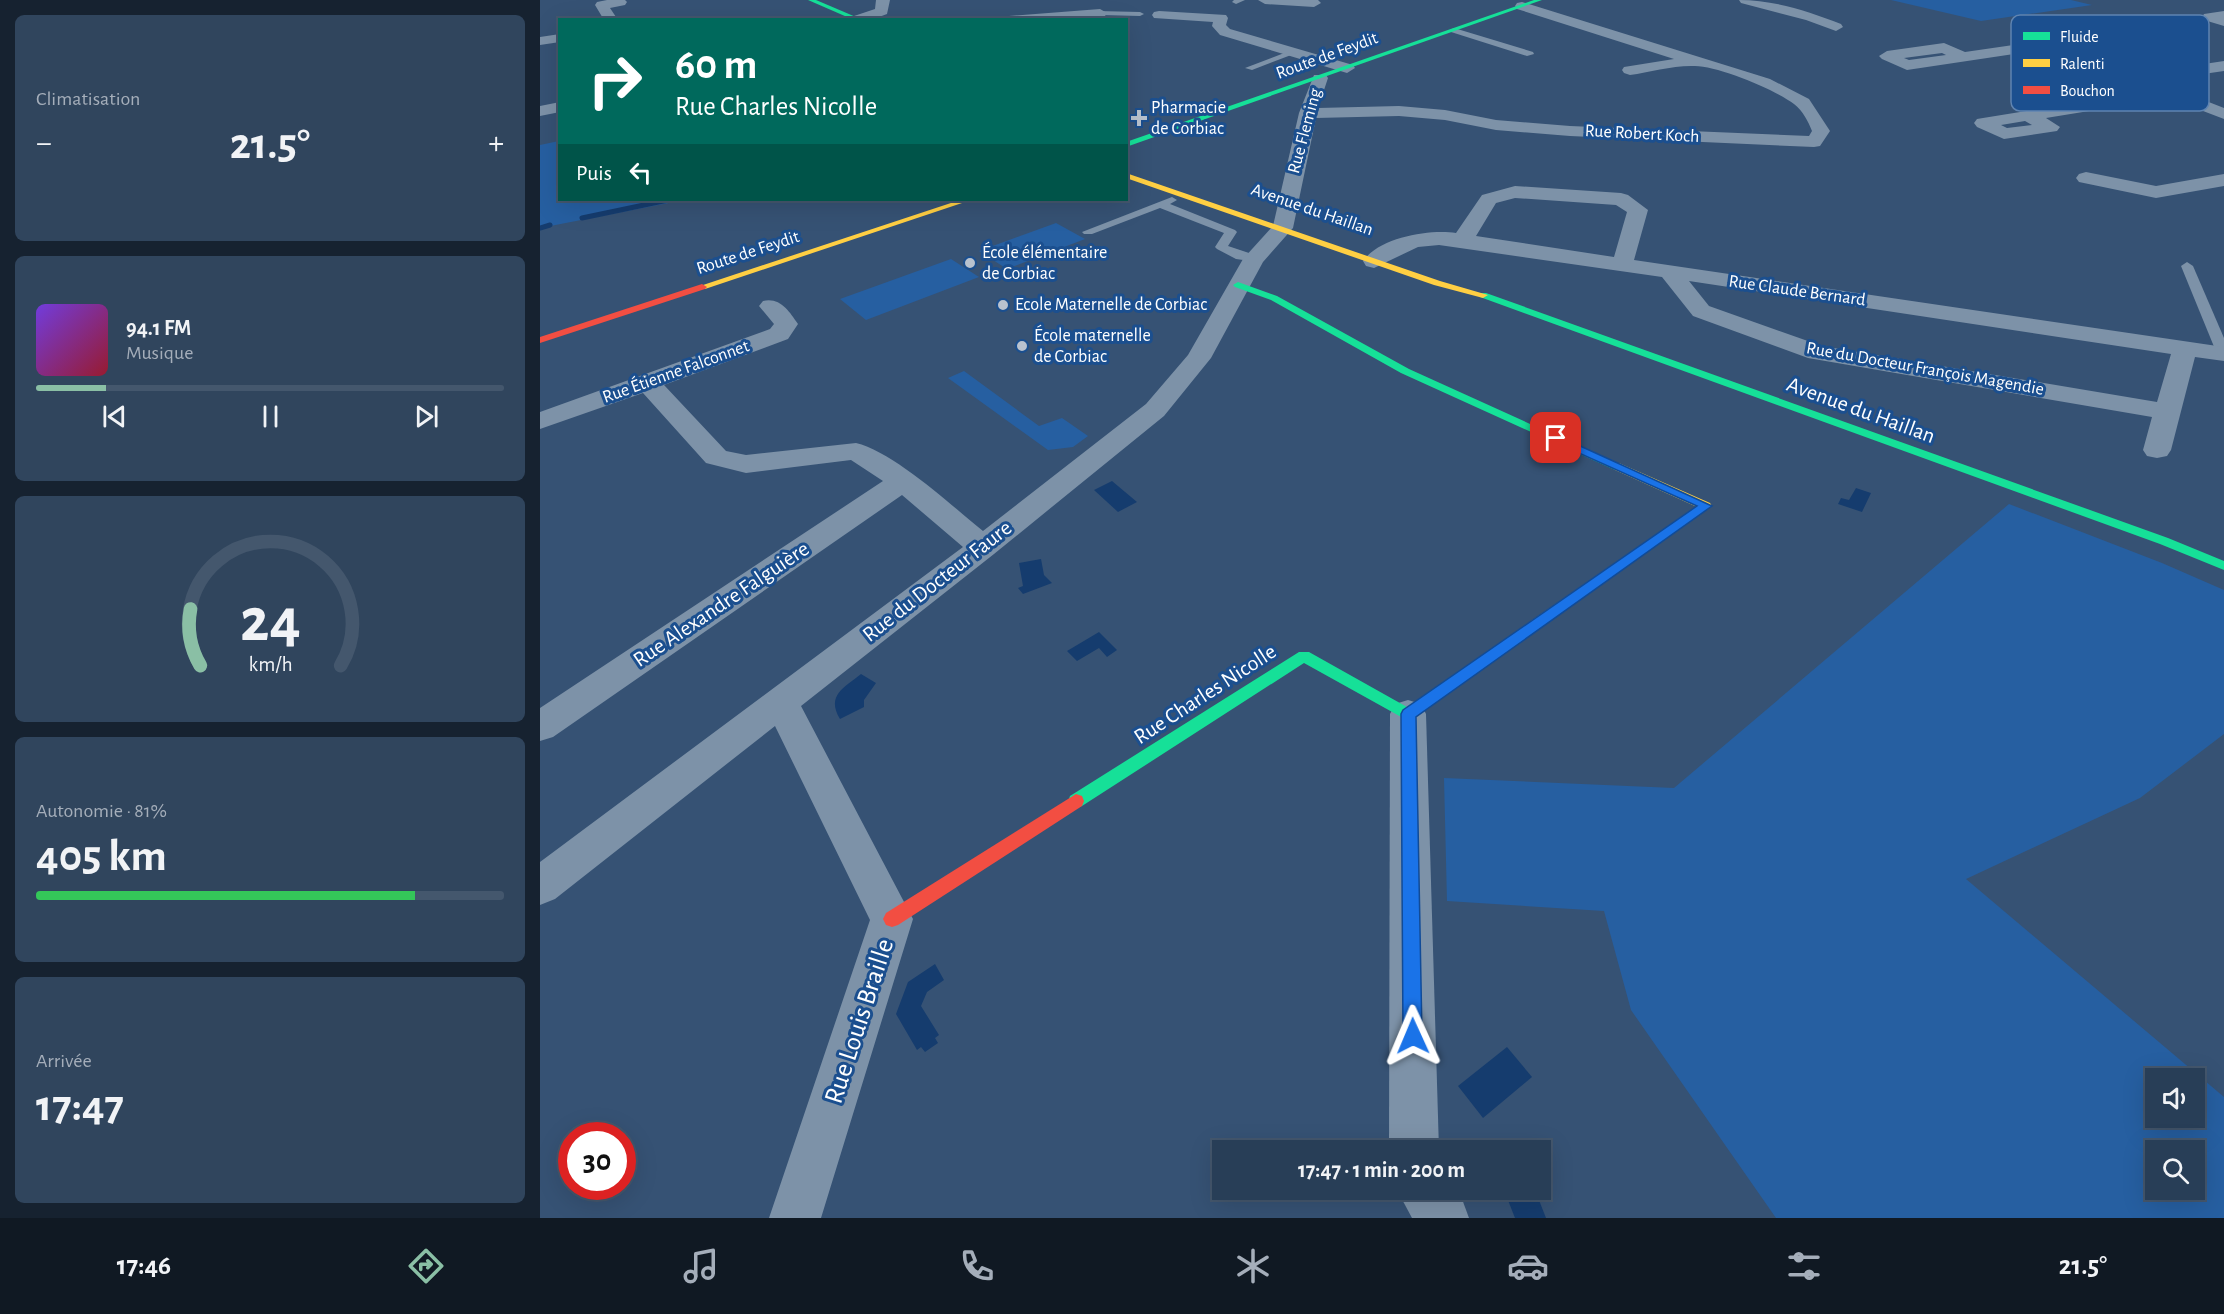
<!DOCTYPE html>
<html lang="fr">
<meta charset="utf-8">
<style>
body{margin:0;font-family:"Alegreya Sans",sans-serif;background:#30455d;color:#f1f3f6;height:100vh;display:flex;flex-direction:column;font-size:22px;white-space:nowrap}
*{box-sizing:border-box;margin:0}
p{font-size:20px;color:#a5aeba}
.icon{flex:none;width:33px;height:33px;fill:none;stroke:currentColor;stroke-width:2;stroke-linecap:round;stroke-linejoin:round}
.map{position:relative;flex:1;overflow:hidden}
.sheet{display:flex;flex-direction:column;gap:15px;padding:15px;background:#162230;width:540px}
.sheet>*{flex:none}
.top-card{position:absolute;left:18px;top:18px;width:570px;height:183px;border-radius:0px;box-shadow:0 6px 24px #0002,0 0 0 2px #44576d;background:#00695c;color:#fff;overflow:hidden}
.fabs{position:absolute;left:1605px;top:1068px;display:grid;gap:12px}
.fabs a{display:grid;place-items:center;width:60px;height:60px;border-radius:0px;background:#283e57;box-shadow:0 6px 24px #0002,0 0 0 2px #44576d;font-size:30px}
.speed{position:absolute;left:18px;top:1122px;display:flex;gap:12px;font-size:30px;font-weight:700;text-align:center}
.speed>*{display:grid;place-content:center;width:78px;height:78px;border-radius:50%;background:#283e57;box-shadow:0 6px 24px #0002,0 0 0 2px #44576d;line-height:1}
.speed .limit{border:9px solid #d22;background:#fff;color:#111}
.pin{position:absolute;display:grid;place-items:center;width:51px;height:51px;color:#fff;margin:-26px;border-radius:12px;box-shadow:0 3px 9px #0006}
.me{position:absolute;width:66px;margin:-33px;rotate:359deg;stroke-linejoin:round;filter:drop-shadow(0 0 4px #0008)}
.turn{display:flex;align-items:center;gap:21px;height:126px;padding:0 18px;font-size:27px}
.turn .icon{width:78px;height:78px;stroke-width:2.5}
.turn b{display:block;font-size:42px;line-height:51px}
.then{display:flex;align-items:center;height:57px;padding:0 18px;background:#0003;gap:12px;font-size:22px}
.big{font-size:45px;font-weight:600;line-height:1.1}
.sheet .widget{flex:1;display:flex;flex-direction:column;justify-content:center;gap:9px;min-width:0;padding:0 21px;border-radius:9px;background:#30455d}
.sheet .dial{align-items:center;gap:0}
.dial svg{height:156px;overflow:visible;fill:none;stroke:#44576d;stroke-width:7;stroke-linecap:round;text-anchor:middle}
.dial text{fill:#f1f3f6;stroke:none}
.song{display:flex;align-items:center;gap:18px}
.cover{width:72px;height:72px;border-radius:9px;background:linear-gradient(135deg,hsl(260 70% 55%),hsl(350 70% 35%))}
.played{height:6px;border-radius:3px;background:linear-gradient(90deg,#8abfa5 15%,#44576d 15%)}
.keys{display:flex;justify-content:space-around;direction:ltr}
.heat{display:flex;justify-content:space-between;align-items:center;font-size:33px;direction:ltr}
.charge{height:9px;border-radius:4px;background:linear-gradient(90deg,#34c759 81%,#44576d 0)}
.trip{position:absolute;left:672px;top:1140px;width:339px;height:60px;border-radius:0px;background:#283e57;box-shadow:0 6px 24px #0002,0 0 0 2px #44576d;font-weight:600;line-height:60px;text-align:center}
.tabs{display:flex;height:96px;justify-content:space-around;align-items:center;background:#101923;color:#a5aeba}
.tabs .icon{width:42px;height:42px}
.tabs .active{color:#8abfa5}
.tabs b{font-size:27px;color:#f1f3f6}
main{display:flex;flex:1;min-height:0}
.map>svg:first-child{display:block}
.green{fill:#265fa1;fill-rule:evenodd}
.water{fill:#153c6e}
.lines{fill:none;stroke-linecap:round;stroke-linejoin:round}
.stream{stroke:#153c6e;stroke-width:5}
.lane{fill:#7d92a8;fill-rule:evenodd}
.street{fill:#7d92a8;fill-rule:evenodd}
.fast{fill:#16e098;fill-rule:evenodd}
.slow{fill:#ffcf43;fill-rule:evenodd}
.jam{fill:#f24e42;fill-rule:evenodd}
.route{fill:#1a73e8;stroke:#114b97;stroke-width:1.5}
.poi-dot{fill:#b9c2ce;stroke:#1b4f8f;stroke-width:2}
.labels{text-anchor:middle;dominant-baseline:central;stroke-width:6;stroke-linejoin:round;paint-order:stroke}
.far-street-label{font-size:18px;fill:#fff;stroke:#1b4f8f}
.far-poi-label{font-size:18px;fill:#fff;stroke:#1b4f8f;text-anchor:start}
.street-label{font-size:22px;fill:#fff;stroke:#1b4f8f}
.near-street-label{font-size:27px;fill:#fff;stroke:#1b4f8f}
.key{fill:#1b4f8f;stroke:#5f84b1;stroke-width:1.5}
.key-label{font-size:16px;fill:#fff}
</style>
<main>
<section class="sheet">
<div class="widget"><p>Climatisation</p>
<div class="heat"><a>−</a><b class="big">21.5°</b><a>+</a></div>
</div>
<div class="widget">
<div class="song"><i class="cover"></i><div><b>94.1 FM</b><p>Musique</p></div></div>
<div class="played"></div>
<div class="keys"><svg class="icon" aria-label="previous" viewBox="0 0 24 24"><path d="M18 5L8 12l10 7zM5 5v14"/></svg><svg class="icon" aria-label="pause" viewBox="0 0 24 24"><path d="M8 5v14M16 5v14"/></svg><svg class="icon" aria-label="next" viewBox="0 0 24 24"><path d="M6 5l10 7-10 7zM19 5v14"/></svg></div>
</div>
<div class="widget dial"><svg viewBox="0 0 100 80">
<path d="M14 69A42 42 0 1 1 86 69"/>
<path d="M14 69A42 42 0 0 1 9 40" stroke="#8abfa5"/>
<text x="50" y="56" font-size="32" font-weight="700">24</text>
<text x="50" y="72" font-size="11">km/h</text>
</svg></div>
<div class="widget"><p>Autonomie · 81%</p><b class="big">405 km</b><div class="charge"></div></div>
<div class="widget"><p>Arrivée</p><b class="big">17:47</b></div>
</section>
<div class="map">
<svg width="1684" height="1218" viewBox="0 0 1684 1218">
<rect width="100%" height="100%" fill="#365274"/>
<g class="green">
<polygon points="1351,0 1531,0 1552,5 1441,21"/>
<polygon points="19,141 20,200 144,200 0,228 0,145"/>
<polygon points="516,223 545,239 467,269 439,251"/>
<polygon points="411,259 439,277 326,320 300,299"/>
<polygon points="424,371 499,426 522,418 548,436 533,447 508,450 408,378"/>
<path d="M1469,504L1622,563L1684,590V734L1600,798L1426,879L1684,1097V1218H1236L1091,1010L1064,911L907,901L904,778L1134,788ZM1654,1078V1118H1616V1078ZM1654,1150V1190H1616V1150Z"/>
</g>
<g class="water">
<polygon points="572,481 597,502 578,512 554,490"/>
<polygon points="1316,488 1331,493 1322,512 1298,504 1301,498 1309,500"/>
<polygon points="501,559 504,575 512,583 483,594 478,588 483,586 479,563"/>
<polygon points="559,632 577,650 567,657 559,648 537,661 527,651"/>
<path d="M321,674L336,683L324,700V707L300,719C286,695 304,688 321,674Z"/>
<polygon points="395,964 404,980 387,992 381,1006 399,1035 395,1038 398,1043 385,1052 381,1047 377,1050 356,1014 368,982"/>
<polygon points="967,1047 992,1077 943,1118 918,1086"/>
<polygon points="964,1190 995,1190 1006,1218 975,1218"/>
</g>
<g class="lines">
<g class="stream">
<polyline points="42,218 128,200"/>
<polyline points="0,228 10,225"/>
</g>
<g class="lane">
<polygon points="694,0 705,0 696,4 692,2"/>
<polygon points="557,11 600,12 604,14 600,16 560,15 557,15"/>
<polygon points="914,28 993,52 994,54 987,56 911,32 910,30"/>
<polygon points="752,50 759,52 712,70 705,68"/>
<polygon points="632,197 637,200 630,204 695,230 697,232 688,246 718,256 718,262 696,259 677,249 675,247 684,233 620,208 552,234 544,234 542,232"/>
<polygon points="1647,262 1653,266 1684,338 1684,358 1677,354 1641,266"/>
</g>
<g class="street">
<polygon points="67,0 85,0 87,2 85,5 70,8 78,20 64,20 55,5 57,2"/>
<polygon points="336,0 350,0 347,14 331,20 312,20 314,16 335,9"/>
<polygon points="718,0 778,0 781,3 774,7 725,4"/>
<path d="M1199,0C1234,0 1268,11 1301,24L1303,27L1296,31L1266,20L1201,3Z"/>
<path d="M982,2L1230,79L1269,99L1290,131L1280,146L1274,147L1030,136L956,130L905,120L859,116L776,118L753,228L723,262L671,358L624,416L454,554L261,706L373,919L281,1218H229L330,920L235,726L15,899L0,905V862L423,547L362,495L13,737L0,741V708L343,481L311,460L206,473L166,463L103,393L0,429V412L230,329L234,324L219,306L223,301C240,297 249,311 258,324L248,339L124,385L186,451L206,455L316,443C354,452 412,506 443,531L606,404L648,355L703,259L733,226L759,113L774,75H786L788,78L778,108L859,106L905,110L956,120L1030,126L1269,136L1272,131C1268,121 1263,111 1254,104C1236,90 1178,66 1155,66C1134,65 1110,72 1090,75L1084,73L1082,70L1084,67L1134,59L977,9L975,6L977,3Z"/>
<polygon points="560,9 567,13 565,16 530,20 462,20 469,16"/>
<polygon points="619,11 686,15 688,18 686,25 690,29 813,65 815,68 807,73 680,35 672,26 673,22 614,18 612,15 614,12"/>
<polygon points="1684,11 1684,26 1664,20 1662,17 1664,14"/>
<path d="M1585,29L1632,45L1635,48L1627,53L1599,57L1556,42L1526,46L1598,74L1684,61V71L1615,81L1684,108V119L1629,98L1506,118L1520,127L1517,131L1464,139L1437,127L1434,123L1437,119L1443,118L1612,91L1507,49L1367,70L1342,59L1339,56L1347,51L1404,43L1425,52ZM1584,38L1608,46L1600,47L1576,39ZM1402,53L1406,55L1369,60L1364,58ZM1485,121L1492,125L1467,128L1461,125Z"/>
<polygon points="20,34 20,42 0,45 0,37"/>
<polygon points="20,102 20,112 0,116 0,106"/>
<polygon points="1546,172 1616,186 1684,174 1684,186 1616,198 1539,182 1536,178 1539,174"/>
<path d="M975,186L1081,193L1088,195L1108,210L1094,260L1684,347V361L1655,357L1631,450L1627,456L1617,458L1607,456L1603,450L1612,417L1268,358L1153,316L1122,277L899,245L878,247L834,268L826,266L823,261C840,237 890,229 916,233L942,195ZM975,198L1076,205L1087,212L1074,257L936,236L956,203ZM1149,281L1631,354L1617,402L1282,346L1169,306Z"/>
<polygon points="868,700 881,704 886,714 899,1150 849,1150 850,714 855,704"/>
<polygon points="857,1190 914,1190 922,1199 929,1218 872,1218"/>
</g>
<g class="fast">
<polygon points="268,0 276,0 323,20 314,20"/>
<polygon points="994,0 1002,0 586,147 586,142"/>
<polygon points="698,282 737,296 869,369 1085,467 1083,470 1075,470 861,373 731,300 695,287 693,285"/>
<polygon points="940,293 946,293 1628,538 1684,561 1684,570 1620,544 940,297"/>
<polygon points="996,619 1003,624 1001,627 873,718 868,720 863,718 764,663 542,806 536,808 530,806 528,801 530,796 759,652 769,652 867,707"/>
</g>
<g class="slow">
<polygon points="586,173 900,281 948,295 943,298 894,285 586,178"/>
<polygon points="420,200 431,200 165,289 157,287"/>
<polygon points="1079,463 1170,503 1172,506 1001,627 991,627 989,624 991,621 1157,507 1075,470 1073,467 1075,464"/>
</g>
<g class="jam">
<polygon points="162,284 167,287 165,289 0,343 0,337"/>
<polygon points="536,794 542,796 544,801 542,806 358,925 352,927 346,925 343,919 346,913"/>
</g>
</g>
<polygon class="route" points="1016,435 1172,506 876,717 882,1036 879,1042 873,1045 866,1042 863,1036 861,714 863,710 1157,506 1012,441 1010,438"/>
<g class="poi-dot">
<path d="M596 109h6v6h6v6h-6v6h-6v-6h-6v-6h6z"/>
<circle cx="430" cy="263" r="6"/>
<circle cx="463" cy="305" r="6"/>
<circle cx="482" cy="346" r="6"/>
</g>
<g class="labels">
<g class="far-street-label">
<text transform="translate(787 56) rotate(-20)">Route de Feydit</text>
<text transform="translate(765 131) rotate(-75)">Rue Fleming</text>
<text transform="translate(1102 134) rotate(3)">Rue Robert Koch</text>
<text transform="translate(772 210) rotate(19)">Avenue du Haillan</text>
<text transform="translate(208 253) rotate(-18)">Route de Feydit</text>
<text transform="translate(1257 291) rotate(8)">Rue Claude Bernard</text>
<text transform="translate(1385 369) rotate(10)">Rue du Docteur François Magendie</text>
<text transform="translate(136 372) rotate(-20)">Rue Étienne Falconnet</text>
</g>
<g class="far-poi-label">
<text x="611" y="108">Pharmacie<tspan x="611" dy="21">de Corbiac</tspan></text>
<text x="442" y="253">École élémentaire<tspan x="442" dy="21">de Corbiac</tspan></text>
<text x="475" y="305">Ecole Maternelle de Corbiac</text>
<text x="494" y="336">École maternelle<tspan x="494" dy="21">de Corbiac</tspan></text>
</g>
<g class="street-label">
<text transform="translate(1321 410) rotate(20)">Avenue du Haillan</text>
<text transform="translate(397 581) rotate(-38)">Rue du Docteur Faure</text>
<text transform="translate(181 604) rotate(-34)">Rue Alexandre Falguière</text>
<text transform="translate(665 694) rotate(-33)">Rue Charles Nicolle</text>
</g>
<g class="near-street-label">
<text transform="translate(319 1021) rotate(-72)">Rue Louis Braille</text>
</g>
</g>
<rect x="1471" y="15" width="198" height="96" rx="9" class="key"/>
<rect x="1483" y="32" width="27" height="8" fill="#16e098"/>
<rect x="1483" y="59" width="27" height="8" fill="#ffcf43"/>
<rect x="1483" y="86" width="27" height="8" fill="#f24e42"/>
<g class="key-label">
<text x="1520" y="42">Fluide</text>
<text x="1520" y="69">Ralenti</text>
<text x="1520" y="96">Bouchon</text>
</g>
</svg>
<div class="fabs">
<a><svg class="icon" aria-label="sound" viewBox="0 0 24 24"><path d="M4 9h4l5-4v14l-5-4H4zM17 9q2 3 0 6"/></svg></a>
<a><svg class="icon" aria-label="search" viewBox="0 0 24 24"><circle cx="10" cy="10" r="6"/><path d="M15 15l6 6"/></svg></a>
</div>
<div class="speed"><div class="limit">30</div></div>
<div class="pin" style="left:1016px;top:438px;background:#d93025"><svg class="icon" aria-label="arrive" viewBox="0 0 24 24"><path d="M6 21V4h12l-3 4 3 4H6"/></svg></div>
<svg class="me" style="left:873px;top:1036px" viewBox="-20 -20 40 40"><path d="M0-17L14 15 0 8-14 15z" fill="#1a73e8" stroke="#fff" stroke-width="4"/></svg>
<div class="trip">17:47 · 1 min · 200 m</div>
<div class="top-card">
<div class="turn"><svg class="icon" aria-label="right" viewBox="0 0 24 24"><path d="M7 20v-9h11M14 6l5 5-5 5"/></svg><div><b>60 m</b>Rue Charles Nicolle</div></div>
<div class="then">Puis<svg class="icon" aria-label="left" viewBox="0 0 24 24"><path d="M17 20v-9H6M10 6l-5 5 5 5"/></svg></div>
</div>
</div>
</main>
<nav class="tabs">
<b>17:46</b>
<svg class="icon active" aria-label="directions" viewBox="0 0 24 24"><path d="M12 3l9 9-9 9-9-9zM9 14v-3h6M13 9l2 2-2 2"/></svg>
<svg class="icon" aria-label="music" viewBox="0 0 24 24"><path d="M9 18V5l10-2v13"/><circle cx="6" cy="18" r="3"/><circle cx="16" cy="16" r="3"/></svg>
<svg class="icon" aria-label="phone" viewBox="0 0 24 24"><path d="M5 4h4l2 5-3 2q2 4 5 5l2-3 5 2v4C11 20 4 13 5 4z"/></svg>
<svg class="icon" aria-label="climate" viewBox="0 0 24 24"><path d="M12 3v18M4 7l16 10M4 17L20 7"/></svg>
<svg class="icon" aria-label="car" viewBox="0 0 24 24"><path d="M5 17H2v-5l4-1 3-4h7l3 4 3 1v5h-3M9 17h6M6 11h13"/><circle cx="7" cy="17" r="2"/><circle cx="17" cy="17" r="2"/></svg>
<svg class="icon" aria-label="filters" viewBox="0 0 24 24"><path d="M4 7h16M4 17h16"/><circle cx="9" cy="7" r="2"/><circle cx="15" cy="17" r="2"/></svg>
<b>21.5°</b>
</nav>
